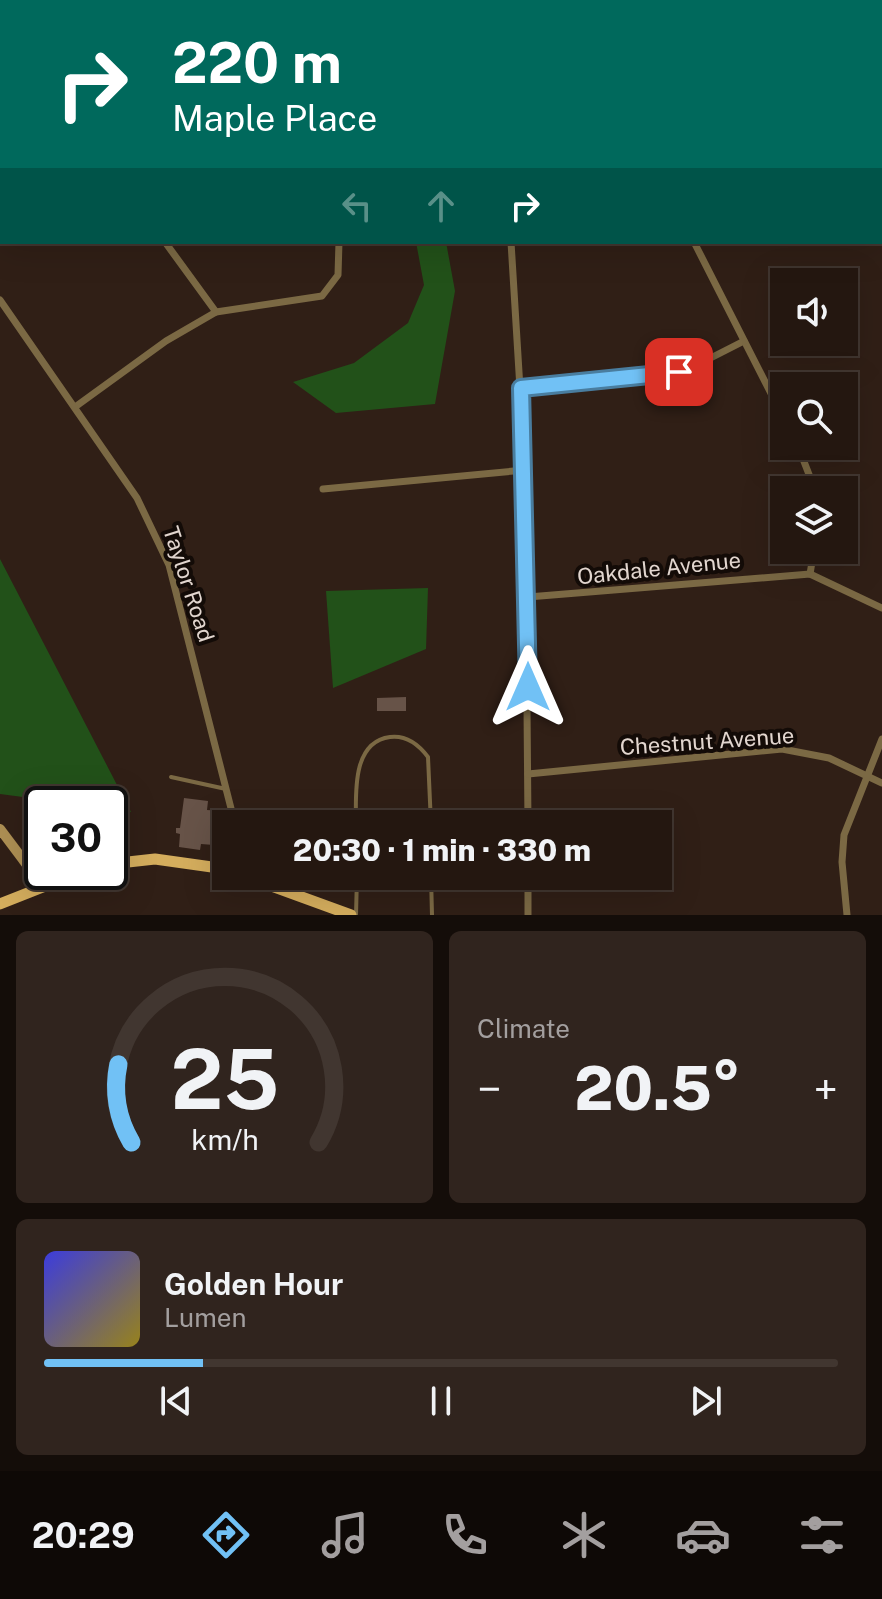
<!DOCTYPE html>
<meta charset="utf-8">
<style>
body{margin:0;font-family:"Public Sans",sans-serif;background:#30241e;color:#f1f3f6;height:100vh;display:flex;flex-direction:column;font-size:30px;white-space:nowrap}
*{box-sizing:border-box;margin:0}
p{font-size:26px;color:#a39f9f}
.icon{flex:none;width:44px;height:44px;fill:none;stroke:currentColor;stroke-width:2;stroke-linecap:round;stroke-linejoin:round}
.map{position:relative;height:915px;overflow:hidden}
.panel{display:flex;flex-direction:column;gap:16px;padding:16px;background:#140d09;flex:1}
.panel>*{flex:none}
.guide{position:absolute;left:0px;top:0px;width:882px;height:244px;box-shadow:0 8px 32px #0002,0 0 0 2px #413630;background:#00695c;color:#fff;overflow:hidden}
.controls{position:absolute;left:770px;top:268px;display:grid;gap:16px}
.controls a{display:grid;place-items:center;width:88px;height:88px;border-radius:0px;background:#241710;box-shadow:0 8px 32px #0002,0 0 0 2px #413630;font-size:40px}
.speed{position:absolute;left:24px;top:786px;display:flex;gap:16px;font-size:40px;font-weight:700;text-align:center}
.speed>*{display:grid;place-content:center;width:104px;height:104px;border-radius:50%;background:#241710;box-shadow:0 8px 32px #0002,0 0 0 2px #413630;line-height:1}
.speed .limit{border:4px solid #111;border-radius:12px;background:#fff;color:#111}
.pin{position:absolute;display:grid;place-items:center;width:68px;height:68px;color:#fff;margin:-34px;border-radius:16px;box-shadow:0 4px 12px #0006}
.me{position:absolute;width:88px;margin:-44px;rotate:0deg;stroke-linejoin:round;filter:drop-shadow(0 0 6px #0008)}
.turn{display:flex;align-items:center;gap:28px;height:168px;padding:0 40px;font-size:36px}
.turn .icon{width:104px;height:104px;stroke-width:2.5}
.turn b{display:block;font-size:56px;line-height:68px}
.lanes{display:flex;align-items:center;height:76px;padding:0 40px;background:#0003;justify-content:center;gap:40px;direction:ltr}
.lanes .off{opacity:.35}
.big{font-size:60px;font-weight:800;line-height:1.1}
.panel .tile{flex:1;display:flex;flex-direction:column;justify-content:center;gap:12px;min-width:0;padding:0 28px;border-radius:12px;background:#30241e}
.panel .dial{align-items:center;gap:0}
.dial svg{height:208px;overflow:visible;fill:none;stroke:#413630;stroke-width:7;stroke-linecap:round;text-anchor:middle}
.dial text{fill:#f1f3f6;stroke:none}
.song{display:flex;align-items:center;gap:24px}
.cover{width:96px;height:96px;border-radius:12px;background:linear-gradient(135deg,hsl(240 70% 55%),hsl(50 70% 35%))}
.played{height:8px;border-radius:4px;background:linear-gradient(90deg,#71c1f5 20%,#413630 20%)}
.keys{display:flex;justify-content:space-around;direction:ltr}
.heat{display:flex;justify-content:space-between;align-items:center;font-size:44px;direction:ltr}
.panel .tiles{flex:1;display:grid;gap:16px;grid-template-columns:1fr 1fr}
.tile:last-child{grid-column:span 2}
.trip{position:absolute;left:212px;top:810px;width:460px;height:80px;border-radius:0px;background:#241710;box-shadow:0 8px 32px #0002,0 0 0 2px #413630;font-weight:800;line-height:80px;text-align:center}
.menu{display:flex;height:128px;justify-content:space-around;align-items:center;background:#0e0906;color:#a39f9f}
.menu .icon{width:56px;height:56px}
.menu .selected{color:#71c1f5}
.menu b{font-size:36px;color:#f1f3f6}
.map>svg:first-child{display:block}
.green{fill:#225119}
.building{fill:#675348}
.lines{fill:none;stroke-linecap:round;stroke-linejoin:round}
.service{stroke:#7b6944;stroke-width:4}
.minor{stroke:#7b6944;stroke-width:7}
.secondary{stroke:#ad8f53;stroke-width:10}
.primary{stroke:#d4ad5d;stroke-width:11}
.route-casing{stroke:#497d9f;stroke-width:20}
.route{stroke:#71c1f5;stroke-width:14}
.labels{text-anchor:middle;dominant-baseline:central;stroke-width:8;stroke-linejoin:round;paint-order:stroke}
.street-label{font-size:22px;fill:#e2d6cf;stroke:#130b07}
</style>
<div class="map">
<svg width="882" height="915" viewBox="0 0 882 915">
<rect width="100%" height="100%" fill="#301f16"/>
<g class="green">
<polygon points="416,242 446,242 455,291 435,404 336,413 293,382 354,363 408,323 424,285"/>
<polygon points="0,559 131,812 110,809 110,804 76,804 0,794"/>
<polygon points="428,588 426,649 333,688 326,591"/>
</g>
<g class="building">
<polygon points="406,697 406,711 377,711 377,698"/>
<polygon points="184,798 208,801 207,810 222,811 214,845 201,844 200,850 179,847 180,834 176,833 176,828 180,828"/>
<polygon points="367,816 386,816 386,820 418,820 418,824 367,824"/>
</g>
<g class="lines">
<g class="service">
<polyline points="171,777 226,789"/>
<path d="M356,824C356,796 351,742 390,737C406,735 419,745 428,757L431,824"/>
<polyline points="431,876 432,915"/>
<polyline points="356,915 357,876"/>
</g>
<g class="minor">
<polyline points="39,0 40,2"/>
<polyline points="322,0 322,2"/>
<polyline points="571,0 572,2"/>
<polyline points="853,2 856,0"/>
<polyline points="880,223 882,227"/>
<polyline points="165,242 216,312"/>
<polyline points="511,242 525,470 528,824"/>
<polyline points="694,242 784,419"/>
<polyline points="0,300 137,498 169,565 235,824"/>
<polyline points="521,388 665,375 691,368 744,341"/>
<polyline points="75,407 166,341 216,312 322,296 338,275 339,242"/>
<polyline points="798,446 815,490"/>
<polyline points="323,489 525,470"/>
<polyline points="810,574 814,550"/>
<polyline points="528,597 810,574 882,608"/>
<polyline points="528,774 782,749 829,758 882,783"/>
<polyline points="528,915 528,876"/>
<polyline points="847,915 842,862 844,835 882,739"/>
</g>
<polyline class="secondary" points="0,829 42,885"/>
<g class="primary">
<polyline points="110,864 155,859 226,869"/>
<polyline points="244,876 351,915"/>
<polyline points="0,904 81,872"/>
</g>
</g>
<g class="lines">
<defs>
<polyline id="route" points="528,687 521,388 679,372"/>
</defs>
<use href="#route" class="route-casing"/>
<use href="#route" class="route"/>
</g>
<g class="labels">
<g class="street-label">
<text transform="translate(659 568) rotate(-6)">Oakdale Avenue</text>
<text transform="translate(189 584) rotate(72)">Taylor Road</text>
<text transform="translate(707 741) rotate(-4)">Chestnut Avenue</text>
</g>
</g>
</svg>
<div class="controls">
<a><svg class="icon" aria-label="sound" viewBox="0 0 24 24"><path d="M4 9h4l5-4v14l-5-4H4zM17 9q2 3 0 6"/></svg></a>
<a><svg class="icon" aria-label="search" viewBox="0 0 24 24"><circle cx="10" cy="10" r="6"/><path d="M15 15l6 6"/></svg></a>
<a><svg class="icon" aria-label="layers" viewBox="0 0 24 24"><path d="M12 4l9 5-9 5-9-5zM3 14l9 5 9-5"/></svg></a>
</div>
<div class="speed"><div class="limit">30</div></div>
<div class="pin" style="left:679px;top:372px;background:#d93025"><svg class="icon" aria-label="arrive" viewBox="0 0 24 24"><path d="M6 21V4h12l-3 4 3 4H6"/></svg></div>
<svg class="me" style="left:528px;top:687px" viewBox="-20 -20 40 40"><path d="M0-17L14 15 0 8-14 15z" fill="#71c1f5" stroke="#fff" stroke-width="4"/></svg>
<div class="trip">20:30 · 1 min · 330 m</div>
<div class="guide">
<div class="turn"><svg class="icon" aria-label="right" viewBox="0 0 24 24"><path d="M7 20v-9h11M14 6l5 5-5 5"/></svg><div><b>220 m</b>Maple Place</div></div>
<div class="lanes"><svg class="icon off" aria-label="left" viewBox="0 0 24 24"><path d="M17 20v-9H6M10 6l-5 5 5 5"/></svg><svg class="icon off" aria-label="ahead" viewBox="0 0 24 24"><path d="M12 20V5M6 11l6-6 6 6"/></svg><svg class="icon" aria-label="right" viewBox="0 0 24 24"><path d="M7 20v-9h11M14 6l5 5-5 5"/></svg></div>
</div>
</div>
<section class="panel">
<div class="tiles">
<div class="tile dial"><svg viewBox="0 0 100 80">
<path d="M14 69A42 42 0 1 1 86 69"/>
<path d="M14 69A42 42 0 0 1 9 39" stroke="#71c1f5"/>
<text x="50" y="56" font-size="32" font-weight="700">25</text>
<text x="50" y="72" font-size="11">km/h</text>
</svg></div>
<div class="tile"><p>Climate</p>
<div class="heat"><a>−</a><b class="big">20.5°</b><a>+</a></div>
</div>
<div class="tile">
<div class="song"><i class="cover"></i><div><b>Golden Hour</b><p>Lumen</p></div></div>
<div class="played"></div>
<div class="keys"><svg class="icon" aria-label="previous" viewBox="0 0 24 24"><path d="M18 5L8 12l10 7zM5 5v14"/></svg><svg class="icon" aria-label="pause" viewBox="0 0 24 24"><path d="M8 5v14M16 5v14"/></svg><svg class="icon" aria-label="next" viewBox="0 0 24 24"><path d="M6 5l10 7-10 7zM19 5v14"/></svg></div>
</div>
</div>
</section>
<nav class="menu">
<b>20:29</b>
<svg class="icon selected" aria-label="directions" viewBox="0 0 24 24"><path d="M12 3l9 9-9 9-9-9zM9 14v-3h6M13 9l2 2-2 2"/></svg>
<svg class="icon" aria-label="music" viewBox="0 0 24 24"><path d="M9 18V5l10-2v13"/><circle cx="6" cy="18" r="3"/><circle cx="16" cy="16" r="3"/></svg>
<svg class="icon" aria-label="phone" viewBox="0 0 24 24"><path d="M5 4h4l2 5-3 2q2 4 5 5l2-3 5 2v4C11 20 4 13 5 4z"/></svg>
<svg class="icon" aria-label="climate" viewBox="0 0 24 24"><path d="M12 3v18M4 7l16 10M4 17L20 7"/></svg>
<svg class="icon" aria-label="car" viewBox="0 0 24 24"><path d="M5 17H2v-5l4-1 3-4h7l3 4 3 1v5h-3M9 17h6M6 11h13"/><circle cx="7" cy="17" r="2"/><circle cx="17" cy="17" r="2"/></svg>
<svg class="icon" aria-label="filters" viewBox="0 0 24 24"><path d="M4 7h16M4 17h16"/><circle cx="9" cy="7" r="2"/><circle cx="15" cy="17" r="2"/></svg>
</nav>
